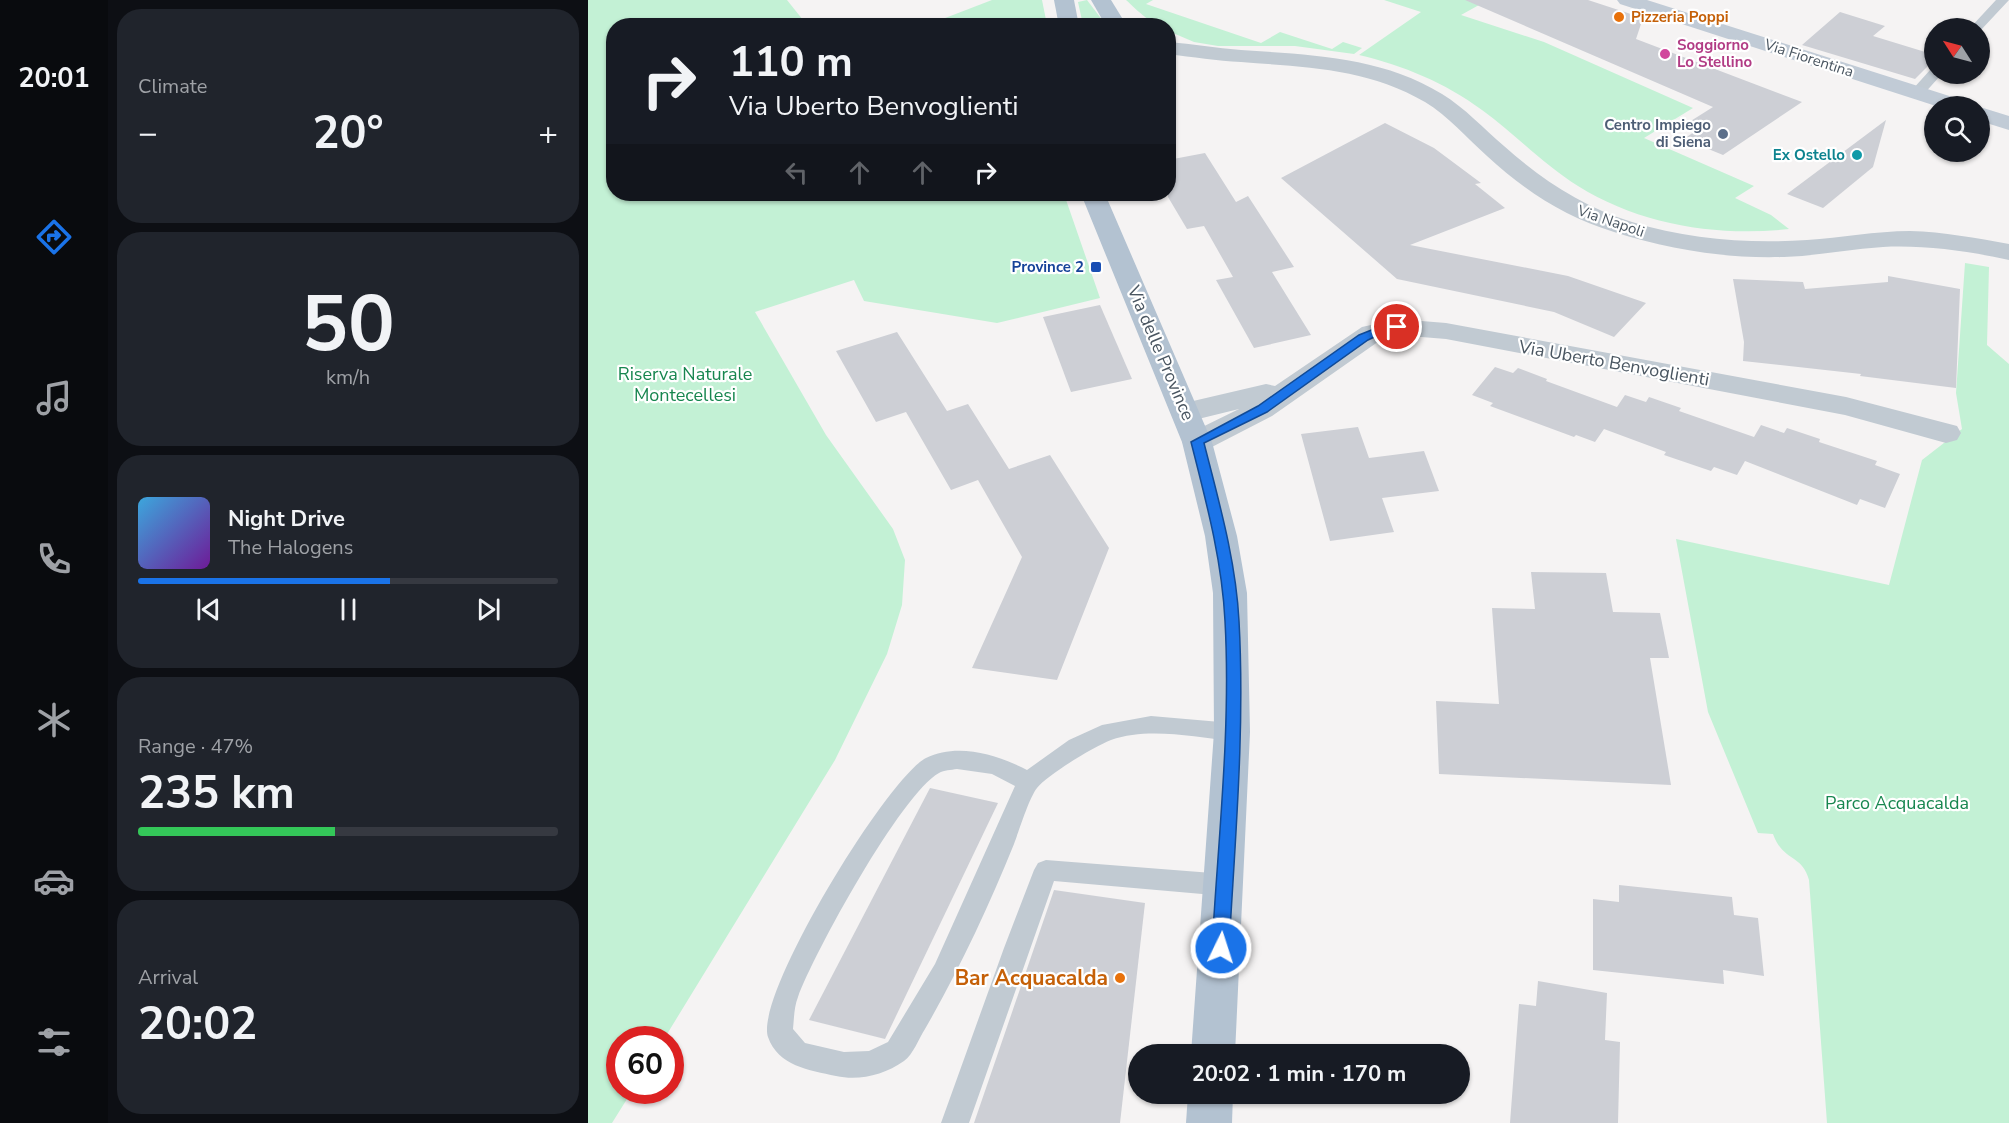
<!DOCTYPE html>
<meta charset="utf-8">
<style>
body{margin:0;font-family:"Nunito Sans",sans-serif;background:#20242c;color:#f1f3f6;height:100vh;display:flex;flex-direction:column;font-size:22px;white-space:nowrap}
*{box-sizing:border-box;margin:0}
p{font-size:20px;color:#9ea1a6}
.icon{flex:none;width:33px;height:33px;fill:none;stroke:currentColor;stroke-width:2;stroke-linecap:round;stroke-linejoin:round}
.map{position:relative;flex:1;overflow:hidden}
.panel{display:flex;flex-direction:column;gap:9px;padding:9px;background:#0d0f14;width:480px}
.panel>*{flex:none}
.top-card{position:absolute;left:18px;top:18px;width:570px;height:183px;border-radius:24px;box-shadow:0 2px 4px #0004;background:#171b24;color:#f1f3f6;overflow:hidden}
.needle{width:39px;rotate:306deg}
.fabs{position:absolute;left:1336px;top:18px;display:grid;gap:12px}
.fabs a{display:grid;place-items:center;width:66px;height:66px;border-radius:50%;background:#171b24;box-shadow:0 2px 4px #0004;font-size:30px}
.speed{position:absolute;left:18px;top:1026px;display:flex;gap:12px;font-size:30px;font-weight:700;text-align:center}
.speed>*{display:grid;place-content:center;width:78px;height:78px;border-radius:50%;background:#171b24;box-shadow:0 2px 4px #0004;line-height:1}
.speed .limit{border:9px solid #d22;background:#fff;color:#111}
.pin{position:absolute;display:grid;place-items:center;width:51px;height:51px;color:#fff;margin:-26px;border:3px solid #fff;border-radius:50%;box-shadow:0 2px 6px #0007}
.me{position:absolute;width:66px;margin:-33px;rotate:4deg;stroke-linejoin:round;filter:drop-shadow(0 0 4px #0008)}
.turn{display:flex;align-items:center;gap:21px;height:126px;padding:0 24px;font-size:27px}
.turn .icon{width:78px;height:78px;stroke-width:2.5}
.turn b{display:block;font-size:42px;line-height:51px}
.lanes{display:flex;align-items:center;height:57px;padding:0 24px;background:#0003;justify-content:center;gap:30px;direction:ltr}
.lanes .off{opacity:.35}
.big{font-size:45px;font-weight:700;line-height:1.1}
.panel .tile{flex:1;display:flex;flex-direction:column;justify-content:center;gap:9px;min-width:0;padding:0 21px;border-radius:24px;background:#20242c}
.panel .dial{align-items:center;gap:0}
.dial b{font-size:78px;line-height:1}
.song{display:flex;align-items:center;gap:18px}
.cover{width:72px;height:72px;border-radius:9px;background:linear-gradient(135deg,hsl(200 70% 55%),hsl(280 70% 35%))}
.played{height:6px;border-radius:3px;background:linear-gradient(90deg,#1a73e8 60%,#363941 60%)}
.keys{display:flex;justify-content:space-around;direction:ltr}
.heat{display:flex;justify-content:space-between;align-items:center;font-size:33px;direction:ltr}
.charge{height:9px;border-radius:4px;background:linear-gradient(90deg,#34c759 47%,#363941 0)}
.trip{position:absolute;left:540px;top:1044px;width:342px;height:60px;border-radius:30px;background:#171b24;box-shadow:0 2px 4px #0004;font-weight:700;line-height:60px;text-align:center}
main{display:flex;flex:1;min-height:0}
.tab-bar{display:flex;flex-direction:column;width:108px;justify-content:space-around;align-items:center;background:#090b0e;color:#9ea1a6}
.tab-bar .icon{width:42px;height:42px}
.tab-bar .current{color:#1a73e8}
.tab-bar b{font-size:27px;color:#f1f3f6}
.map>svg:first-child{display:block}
.green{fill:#c3f1d5}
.building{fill:#cdcfd5}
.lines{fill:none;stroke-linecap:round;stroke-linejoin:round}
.service{fill:#c1cad2;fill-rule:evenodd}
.minor{fill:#c1cad2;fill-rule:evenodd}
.secondary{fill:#c1cbd6;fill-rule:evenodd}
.primary{fill:#b3c2d1;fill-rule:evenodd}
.route{fill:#1a73e8;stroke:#114b97;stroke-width:1.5}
.food-dot{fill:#e8710a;stroke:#fff;stroke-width:2}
.hotel-dot{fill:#d1479c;stroke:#fff;stroke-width:2}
.service-dot{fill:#5c6f8a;stroke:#fff;stroke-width:2}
.culture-dot{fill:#0f9aa8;stroke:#fff;stroke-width:2}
.transit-dot{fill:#1a4fb4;stroke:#fff;stroke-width:2}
.labels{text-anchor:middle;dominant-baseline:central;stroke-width:4.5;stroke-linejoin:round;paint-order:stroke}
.far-food-label{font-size:15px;font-weight:bold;fill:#c56008;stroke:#fff;text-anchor:start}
.far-hotel-label{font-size:15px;font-weight:bold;fill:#b23c85;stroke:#fff;text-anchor:start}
.far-street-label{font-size:15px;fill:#4a5661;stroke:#fff}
.far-service-label{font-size:15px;font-weight:bold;fill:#4e5e75;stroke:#fff;text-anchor:end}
.far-culture-label{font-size:15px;font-weight:bold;fill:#0d838f;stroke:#fff;text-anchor:end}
.far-transit-label{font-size:15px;font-weight:bold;fill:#164399;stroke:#fff;text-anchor:end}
.street-label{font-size:18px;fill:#4a5661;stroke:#fff}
.park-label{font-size:18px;fill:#17864f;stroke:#fff}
.near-food-label{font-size:21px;font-weight:bold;fill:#c56008;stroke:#fff;text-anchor:end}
</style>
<main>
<nav class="tab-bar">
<b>20:01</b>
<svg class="icon current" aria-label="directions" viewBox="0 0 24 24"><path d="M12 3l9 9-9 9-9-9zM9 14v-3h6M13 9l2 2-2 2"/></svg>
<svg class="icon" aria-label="music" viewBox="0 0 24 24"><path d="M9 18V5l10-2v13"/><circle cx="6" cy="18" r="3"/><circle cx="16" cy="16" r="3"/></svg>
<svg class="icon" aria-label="phone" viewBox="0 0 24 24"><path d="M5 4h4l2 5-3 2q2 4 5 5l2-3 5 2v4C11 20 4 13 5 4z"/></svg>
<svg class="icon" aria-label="climate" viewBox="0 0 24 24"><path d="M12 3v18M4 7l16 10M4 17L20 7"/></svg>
<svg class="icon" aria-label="car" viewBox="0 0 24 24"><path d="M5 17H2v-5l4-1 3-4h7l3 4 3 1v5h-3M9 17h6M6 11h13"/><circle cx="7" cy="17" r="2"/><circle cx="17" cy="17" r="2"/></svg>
<svg class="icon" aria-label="filters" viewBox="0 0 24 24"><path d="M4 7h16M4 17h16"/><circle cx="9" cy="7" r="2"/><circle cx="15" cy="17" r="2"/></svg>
</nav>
<section class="panel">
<div class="tile"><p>Climate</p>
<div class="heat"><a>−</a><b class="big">20°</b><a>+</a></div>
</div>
<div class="tile dial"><b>50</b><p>km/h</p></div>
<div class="tile">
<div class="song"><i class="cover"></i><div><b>Night Drive</b><p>The Halogens</p></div></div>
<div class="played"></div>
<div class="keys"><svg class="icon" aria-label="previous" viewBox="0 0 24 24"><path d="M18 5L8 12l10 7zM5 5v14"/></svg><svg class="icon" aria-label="pause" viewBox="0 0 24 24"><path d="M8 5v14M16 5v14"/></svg><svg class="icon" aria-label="next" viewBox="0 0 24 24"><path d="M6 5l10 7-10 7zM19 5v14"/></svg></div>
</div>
<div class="tile"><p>Range · 47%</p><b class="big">235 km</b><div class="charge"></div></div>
<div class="tile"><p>Arrival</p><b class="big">20:02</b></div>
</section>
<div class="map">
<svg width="1421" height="1123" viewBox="0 0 1421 1123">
<rect width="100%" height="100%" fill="#f5f3f3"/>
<g class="green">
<polygon points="0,0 199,0 219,25 26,26 26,194 476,194 512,298 409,323 276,301 266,280 167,312 238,435 305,529 317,560 314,605 299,654 247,760 76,1039 32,1040 32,1090 44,1091 24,1123 0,1123"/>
<polygon points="404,0 454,0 459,25 339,25"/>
<polygon points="499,0 518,25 495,25 490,2"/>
<path d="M538,0H565L558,4L673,43L692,32L744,49L755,42L774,48L766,54L707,46H630L606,42L585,33L581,31L580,26C564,26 550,11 538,0Z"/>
<path d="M796,0H900L873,15L956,42L1105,108L1056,138L1166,186L1147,198L1183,215L1201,229C1130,237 1052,225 990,186C956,165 927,134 894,110C856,82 816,66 771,55L833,12Z"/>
<path d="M1377,263L1401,267L1399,345L1421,364V1123H1239L1221,880C1214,854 1195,862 1185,834L1170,833L1120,712L1088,539L1301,585L1334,460L1374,429L1368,393Z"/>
</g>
<g class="building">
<polygon points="877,0 1000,0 1055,18 1048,39 1214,102 1135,155 1096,139 1110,129 1098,124 1125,107"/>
<polygon points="1252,12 1297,26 1285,36 1347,55 1347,59 1327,79 1214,45"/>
<polygon points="1298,120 1285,167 1235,208 1199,194"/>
<polygon points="797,123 846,148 893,183 887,184 917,208 822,245 980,276 1058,303 1026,337 966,312 809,279 693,178"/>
<polygon points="617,153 648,202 660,196 706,267 684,272 723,335 666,348 628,280 645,277 616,226 599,229 580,197 580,160"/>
<polygon points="1300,276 1372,289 1368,388 1272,376 1273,374 1155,361 1156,342 1145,279 1215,282 1217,289 1300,282"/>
<polygon points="512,305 544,379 483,392 455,317"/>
<polygon points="309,332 359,411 380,404 421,469 462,455 521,548 469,680 384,668 434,557 390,480 363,490 318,412 288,422 248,351"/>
<polygon points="907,367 925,373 930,368 959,379 958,381 1029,407 1037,395 1058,402 1061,397 1093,408 1091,411 1166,437 1173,425 1196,433 1199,428 1232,439 1231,442 1289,461 1287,465 1312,474 1297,508 1272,499 1269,505 1157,461 1149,475 1126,467 1123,471 1076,455 1078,452 1016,429 1007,442 988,435 986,437 902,406 905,403 884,395"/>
<polygon points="770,427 781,458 836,451 851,491 794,498 806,532 742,541 713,434"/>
<polygon points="943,572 1018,573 1025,612 1072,613 1081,658 1062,658 1083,785 851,774 848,701 911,704 904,608 947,609"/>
<polygon points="342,788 410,803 297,1039 221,1020"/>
<polygon points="1031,885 1144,897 1146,915 1170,918 1176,976 1135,970 1136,984 1005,970 1005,899 1031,902"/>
<polygon points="466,890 557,903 532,1123 386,1123"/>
<polygon points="950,981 1019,993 1017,1040 1032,1042 1030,1123 922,1123 931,1004 948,1006"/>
</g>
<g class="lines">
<g class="service">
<polygon points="1408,0 1421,0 1392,31 1392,28 1382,28"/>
<polygon points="1347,69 1347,74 1353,74 1352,76 1334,96 1324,96 1322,93 1324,90 1342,70"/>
<path d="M563,716L644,723L652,726L655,732L652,738L644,741C606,737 560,727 523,740C507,746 459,775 449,788C441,798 431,831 426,844C400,908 371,970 337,1029C331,1038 325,1055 316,1061C296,1075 271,1081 248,1076C221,1070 190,1066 180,1037C166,996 299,778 338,758C370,742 410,755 439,770L481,740L514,725ZM369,769L404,774L427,786L347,964L300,1042L281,1051L256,1052L217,1043L205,1029C206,1019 206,1007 210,997C226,953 313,794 351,773C356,770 363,770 369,769Z"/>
<polygon points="458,860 637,874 645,878 649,885 645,892 637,896 466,881 381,1123 353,1123 416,948 446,870 450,863"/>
</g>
<g class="minor">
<path d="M580,42C605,44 628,48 653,50C722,55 792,56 854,94C877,108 896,129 916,146C954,180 995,207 1044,222C1100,239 1160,244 1219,240C1253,238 1287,231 1322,231C1356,232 1388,238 1421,244V260C1379,251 1337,245 1295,247C1262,249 1229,256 1196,257C1138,259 1080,249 1026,232C976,217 936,190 899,156C879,138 860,116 837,102C779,68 717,67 653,62C629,61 605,57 580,54Z"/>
<polygon points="809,319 858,323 1258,397 1369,426 1373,433 1369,440 1358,443 1257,415 858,339 809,335 794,339 684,416 620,449 609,452 598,449 594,442 598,435 651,409 598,422 588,419 583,412 588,405 678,384 687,386 774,327"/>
</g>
<g class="secondary">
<polygon points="1029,0 1059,0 1377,101 1380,106 1348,106 1032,4"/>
<polygon points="1392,107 1421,116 1421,130 1392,121"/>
</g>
<g class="primary">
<polygon points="466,0 486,0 491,26 471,26"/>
<polygon points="503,0 523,0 539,26 518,26"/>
<polygon points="493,194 517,194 624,442 649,536 659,593 662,732 647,1054 603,1054 626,732 625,593 617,536 594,442"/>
<polygon points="600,1094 645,1094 644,1123 598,1123"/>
</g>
</g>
<path class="route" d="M809,324L813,325V330L797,332L780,340L679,412L616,443C631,502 648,561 651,621C657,730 647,840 641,948L639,954L633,956L626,954L624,948C630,840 643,729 637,621C634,560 618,501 603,442L670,406L771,335L791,327Z"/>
<g class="food-dot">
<circle cx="1031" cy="17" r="6"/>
<circle cx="532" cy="978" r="6"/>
</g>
<circle class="hotel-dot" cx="1077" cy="54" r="6"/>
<circle class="service-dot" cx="1135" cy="134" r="6"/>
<circle class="culture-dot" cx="1269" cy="155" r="6"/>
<rect class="transit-dot" x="502" y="261" width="12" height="12" rx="3"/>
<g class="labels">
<g class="far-food-label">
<text x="1043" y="17">Pizzeria Poppi</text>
</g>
<g class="far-hotel-label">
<text x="1089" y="45">Soggiorno<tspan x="1089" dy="17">Lo Stellino</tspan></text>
</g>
<g class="far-street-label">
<text transform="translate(1221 58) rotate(18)">Via Fiorentina</text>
<text transform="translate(1023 221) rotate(19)">Via Napoli</text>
</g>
<g class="far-service-label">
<text x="1123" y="125">Centro Impiego<tspan x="1123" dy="17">di Siena</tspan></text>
</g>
<g class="far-culture-label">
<text x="1257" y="155">Ex Ostello</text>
</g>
<g class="far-transit-label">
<text x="496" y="267">Province 2</text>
</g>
<g class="street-label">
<text transform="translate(573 353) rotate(67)">Via delle Province</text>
<text transform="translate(1026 363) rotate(10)">Via Uberto Benvoglienti</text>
</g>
<g class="park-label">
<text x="97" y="374">Riserva Naturale<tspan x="97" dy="21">Montecellesi</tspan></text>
<text x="1309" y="803">Parco Acquacalda</text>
</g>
<g class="near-food-label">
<text x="520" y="978">Bar Acquacalda</text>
</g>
</g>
</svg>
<div class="fabs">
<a><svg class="needle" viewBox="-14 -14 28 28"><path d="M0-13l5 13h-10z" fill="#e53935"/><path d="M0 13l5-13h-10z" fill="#9ea1a6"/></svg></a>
<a><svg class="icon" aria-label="search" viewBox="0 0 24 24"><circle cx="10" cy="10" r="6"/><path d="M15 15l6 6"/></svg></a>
</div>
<div class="speed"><div class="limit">60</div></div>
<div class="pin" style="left:809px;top:327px;background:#d93025"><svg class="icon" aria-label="arrive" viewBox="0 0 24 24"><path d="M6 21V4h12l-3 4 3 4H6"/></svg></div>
<svg class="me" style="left:633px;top:948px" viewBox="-20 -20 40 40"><circle r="17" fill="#1a73e8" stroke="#fff" stroke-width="3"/><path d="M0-11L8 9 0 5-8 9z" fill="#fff"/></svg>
<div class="trip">20:02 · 1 min · 170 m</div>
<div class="top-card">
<div class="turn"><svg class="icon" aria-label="right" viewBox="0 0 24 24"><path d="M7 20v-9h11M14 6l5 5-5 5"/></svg><div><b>110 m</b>Via Uberto Benvoglienti</div></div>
<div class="lanes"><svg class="icon off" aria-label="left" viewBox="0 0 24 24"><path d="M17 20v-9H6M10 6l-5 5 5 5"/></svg><svg class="icon off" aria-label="ahead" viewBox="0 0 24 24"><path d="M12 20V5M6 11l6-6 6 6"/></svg><svg class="icon off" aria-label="ahead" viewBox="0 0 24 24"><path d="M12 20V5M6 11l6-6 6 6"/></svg><svg class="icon" aria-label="right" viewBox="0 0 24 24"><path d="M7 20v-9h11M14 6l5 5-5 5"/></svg></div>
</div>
</div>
</main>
